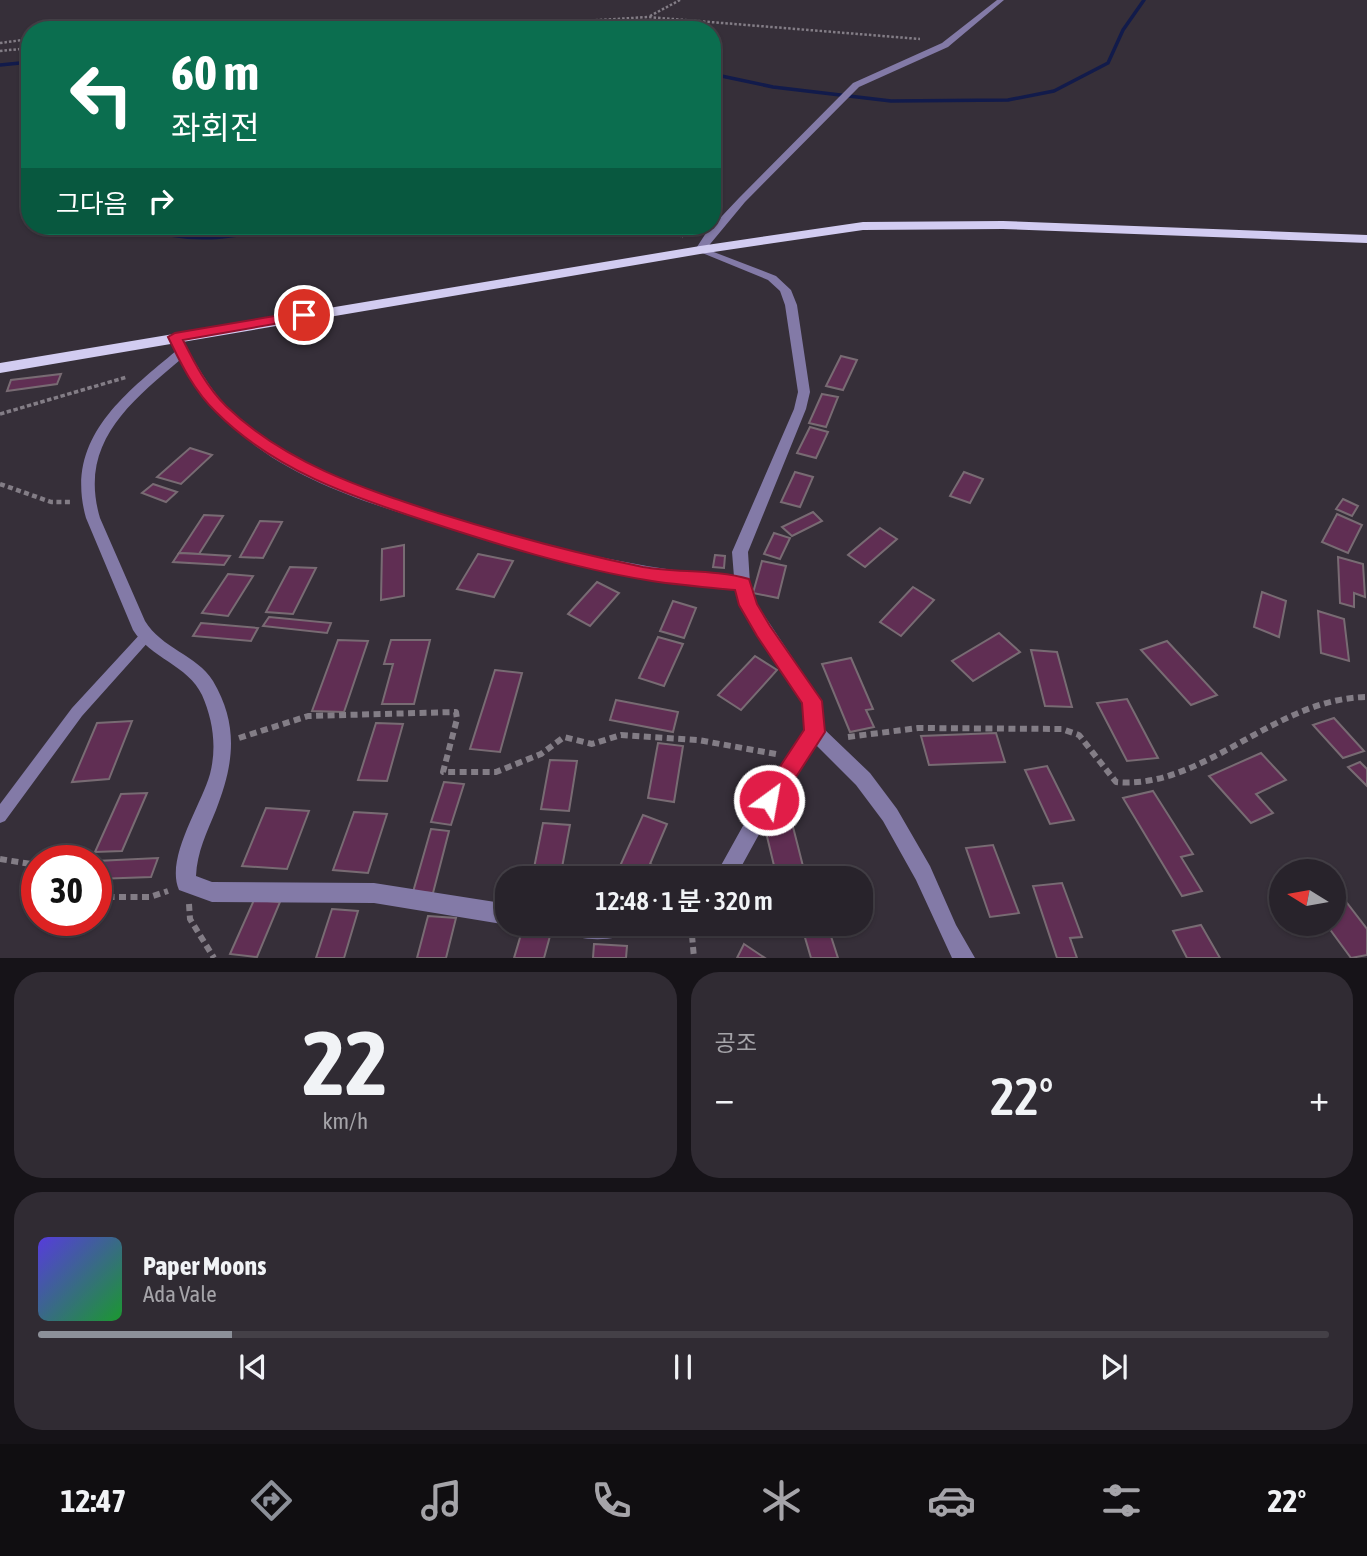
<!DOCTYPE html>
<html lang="ko">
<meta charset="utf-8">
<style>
body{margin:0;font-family:"Asap Condensed","Noto Sans KR",sans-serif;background:#302b33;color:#f1f3f6;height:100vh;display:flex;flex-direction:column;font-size:26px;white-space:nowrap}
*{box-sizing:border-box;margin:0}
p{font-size:23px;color:#a5a4a9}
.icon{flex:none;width:38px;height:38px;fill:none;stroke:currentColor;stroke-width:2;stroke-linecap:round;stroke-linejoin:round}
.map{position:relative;height:958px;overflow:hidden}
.sheet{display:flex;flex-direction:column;gap:14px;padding:14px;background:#161318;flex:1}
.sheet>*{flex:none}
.banner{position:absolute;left:21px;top:21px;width:700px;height:214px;border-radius:28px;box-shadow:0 2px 5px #0004,0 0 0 2px #444047;background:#0b6e4f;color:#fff;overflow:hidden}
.needle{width:46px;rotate:281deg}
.buttons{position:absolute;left:1269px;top:859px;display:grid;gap:14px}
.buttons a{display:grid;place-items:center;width:77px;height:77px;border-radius:50%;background:#28232b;box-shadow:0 2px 5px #0004,0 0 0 2px #444047;font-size:35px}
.speed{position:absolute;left:21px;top:845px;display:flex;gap:14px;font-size:35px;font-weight:700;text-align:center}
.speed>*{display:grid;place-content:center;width:91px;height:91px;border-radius:50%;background:#28232b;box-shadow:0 2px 5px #0004,0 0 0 2px #444047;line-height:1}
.speed .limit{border:10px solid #d22;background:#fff;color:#111}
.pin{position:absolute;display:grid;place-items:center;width:60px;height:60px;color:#fff;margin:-30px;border:4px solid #fff;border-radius:50%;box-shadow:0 2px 7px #0007}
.me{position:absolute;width:77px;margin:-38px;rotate:32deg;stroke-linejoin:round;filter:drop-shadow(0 0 5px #0008)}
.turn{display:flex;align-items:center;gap:24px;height:147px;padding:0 35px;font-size:32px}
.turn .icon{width:91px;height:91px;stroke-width:2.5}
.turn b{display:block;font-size:49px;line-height:60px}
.then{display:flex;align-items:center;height:66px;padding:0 35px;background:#0003;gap:14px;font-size:26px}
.big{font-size:52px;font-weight:600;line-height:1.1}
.sheet .widget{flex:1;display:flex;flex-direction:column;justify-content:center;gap:10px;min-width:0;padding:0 24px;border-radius:28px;background:#302b33}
.sheet .dial{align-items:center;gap:0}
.dial b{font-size:91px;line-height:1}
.song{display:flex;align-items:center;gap:21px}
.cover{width:84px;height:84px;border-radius:10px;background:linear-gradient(135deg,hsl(250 70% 55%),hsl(130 70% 35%))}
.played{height:7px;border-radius:4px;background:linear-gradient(90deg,#8c9099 15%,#444047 15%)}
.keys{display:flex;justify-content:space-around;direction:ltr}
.heat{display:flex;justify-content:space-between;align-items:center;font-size:38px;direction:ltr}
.sheet .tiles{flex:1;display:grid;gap:14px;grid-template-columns:1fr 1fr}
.widget:last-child{grid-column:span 2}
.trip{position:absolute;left:495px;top:866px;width:378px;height:70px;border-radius:28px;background:#28232b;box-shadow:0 2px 5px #0004,0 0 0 2px #444047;font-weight:600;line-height:70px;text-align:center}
.tab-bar{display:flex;height:112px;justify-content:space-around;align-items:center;background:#100e11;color:#a5a4a9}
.tab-bar .icon{width:49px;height:49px}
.tab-bar .current{color:#8c9099}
.tab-bar b{font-size:32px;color:#f1f3f6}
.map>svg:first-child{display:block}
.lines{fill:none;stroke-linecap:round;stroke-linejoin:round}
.stream-far1{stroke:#121b4b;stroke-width:3.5}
.stream{stroke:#121b4b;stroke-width:4.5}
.building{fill:#602e53;stroke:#786b73;stroke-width:2}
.path-far3{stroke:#837d86;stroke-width:2.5;stroke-dasharray:2.5 2;stroke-linecap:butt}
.path-far2{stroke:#837d86;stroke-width:3.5;stroke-dasharray:4.5 2.5;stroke-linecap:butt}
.path-far1{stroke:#837d86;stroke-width:4.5;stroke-dasharray:5 3.5;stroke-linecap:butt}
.path{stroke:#837d86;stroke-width:6;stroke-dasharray:7 4.5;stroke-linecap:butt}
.service{fill:#837aa7;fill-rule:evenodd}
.minor{fill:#837aa7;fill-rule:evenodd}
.primary{fill:#d2ccf1;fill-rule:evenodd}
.route{fill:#e11d48;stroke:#92132f;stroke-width:2}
</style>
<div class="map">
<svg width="1367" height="958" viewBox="0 0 1367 958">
<rect width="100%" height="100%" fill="#362f39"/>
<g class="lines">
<g class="stream-far1">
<polyline points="0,65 30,62"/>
<polyline points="712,74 773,87 891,101 1008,100 1054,91 1108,63 1123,30 1144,0"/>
</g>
<path class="stream" d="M143,226C192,247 241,234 291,226"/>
</g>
<g class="building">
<polygon points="841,356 857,360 843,390 826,386"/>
<polygon points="61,374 57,384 7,391 11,380"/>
<polygon points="822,394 838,397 826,427 809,423"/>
<polygon points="810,427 828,432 816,458 797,453"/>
<polygon points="190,448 212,455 181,484 157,477"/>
<polygon points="795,472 813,477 800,507 781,502"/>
<polygon points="964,472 983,479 970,503 950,496"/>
<polygon points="153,484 177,492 166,502 142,493"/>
<polygon points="1343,499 1358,506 1352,516 1336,509"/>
<polygon points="813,512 822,521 792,536 782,527"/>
<polygon points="1337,514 1362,525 1348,553 1322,542"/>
<polygon points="204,515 223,516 199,554 179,553"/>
<polygon points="260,521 282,522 263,558 240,557"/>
<polygon points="880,528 897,539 865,567 848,555"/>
<polygon points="774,533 790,538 780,559 764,554"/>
<polygon points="404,545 404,596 381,600 382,549"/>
<polygon points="179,553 199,554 230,556 224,565 173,562"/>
<polygon points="478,554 513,561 494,597 457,589"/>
<polygon points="715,555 725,556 724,568 713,567"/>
<polygon points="1338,557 1363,564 1365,597 1354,593 1354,607 1340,603"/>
<polygon points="762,561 786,566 778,598 753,593"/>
<polygon points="290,567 316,568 293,614 266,612"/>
<polygon points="228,574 253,576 228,616 202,613"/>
<polygon points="597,582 619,593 590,626 568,614"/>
<polygon points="913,587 934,600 901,636 880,622"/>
<polygon points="1262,592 1286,601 1279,637 1254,627"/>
<polygon points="673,601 696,608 684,638 660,631"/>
<polygon points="1318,611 1344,619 1349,661 1321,653"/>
<polygon points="269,617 331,623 327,633 263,626"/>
<polygon points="201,623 258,628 251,641 193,636"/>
<polygon points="999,633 1020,652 973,681 952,661"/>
<polygon points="658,637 683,644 664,686 639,678"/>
<polygon points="338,640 368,641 344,712 312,711"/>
<polygon points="391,640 430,640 414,704 382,704 393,664 384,664"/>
<polygon points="1167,641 1217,695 1191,705 1141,650"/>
<polygon points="1031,650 1057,652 1072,707 1045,706"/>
<polygon points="755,656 777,670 741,710 718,695"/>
<polygon points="851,658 873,709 866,710 874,727 850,732 822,664"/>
<polygon points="495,670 522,673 500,752 470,749"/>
<polygon points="1127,699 1158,758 1127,761 1097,703"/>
<polygon points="616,700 678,712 673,732 610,720"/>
<polygon points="1334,718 1364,751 1343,758 1313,725"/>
<polygon points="132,721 109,779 72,782 97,723"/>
<polygon points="376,723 403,724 387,781 358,780"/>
<polygon points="996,733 1005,762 929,765 921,736"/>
<polygon points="658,743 683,746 674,802 648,798"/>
<polygon points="1261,753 1286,780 1256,794 1273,813 1251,823 1209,776"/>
<polygon points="550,760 577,761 569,811 541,809"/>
<polygon points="1360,762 1367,769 1367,786 1348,767"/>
<polygon points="1047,766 1074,820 1050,824 1025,770"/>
<polygon points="444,782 464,784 451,825 431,822"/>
<polygon points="1153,791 1193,854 1181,857 1202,891 1182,896 1123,798"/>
<polygon points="147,793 122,851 95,852 121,794"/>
<polygon points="266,808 309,811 287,869 242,866"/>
<polygon points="354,812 387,814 368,873 333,870"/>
<polygon points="643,815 667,824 650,864 685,878 643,878 644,876 620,866"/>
<polygon points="791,819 806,878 777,878 764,824"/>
<polygon points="543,823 570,825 560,878 532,878"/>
<polygon points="431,829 449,831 433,893 413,892"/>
<polygon points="993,845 1019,913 990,917 966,848"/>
<polygon points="158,858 151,877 96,879 96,861"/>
<polygon points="1302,864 1308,872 1287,872 1285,869"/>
<polygon points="1062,883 1082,937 1070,938 1077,958 1057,958 1033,886"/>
<polygon points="1334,886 1367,929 1367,955 1351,958 1326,924 1334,924"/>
<polygon points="254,900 280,902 257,957 230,954"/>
<polygon points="332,909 358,911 344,958 316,958"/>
<polygon points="428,916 456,918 446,958 417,958"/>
<polygon points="801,924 827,924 838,958 811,958"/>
<polygon points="1201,925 1220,958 1187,958 1173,931"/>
<polygon points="522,931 550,936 544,958 514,958"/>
<polygon points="594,944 627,946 626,958 593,958"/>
<polygon points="744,944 765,958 737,958"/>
</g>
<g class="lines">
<g class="path-far3">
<polyline points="650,16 680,0"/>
<polyline points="438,30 648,17 920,39"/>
<polyline points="0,43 30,39"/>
<polyline points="0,51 30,48"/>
<polyline points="658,226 683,237"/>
</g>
<polyline class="path-far2" points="0,414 127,377"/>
<polyline class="path-far1" points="0,484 51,502 73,502"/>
<g class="path">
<path d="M848,737L918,728L1062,729L1079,735L1116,782C1204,790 1274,698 1367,697"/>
<polyline points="239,738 308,716 456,712 457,719 443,772 496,772 541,754 564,737 592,744 621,735 698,740 776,754"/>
<polyline points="0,859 37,865"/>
<polyline points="96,897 150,897 168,891"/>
<polyline points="189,904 190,919 214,958"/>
<polyline points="691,924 694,958"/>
</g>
<polygon class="service" points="146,631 150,632 152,636 150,640 82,716 5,821 0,823 0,804 72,708 142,632"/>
<g class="minor">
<path d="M997,0H1004L948,47L859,87L745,202L706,249L776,276L791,290L797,305L810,392L806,409L748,552L750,584L756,603L818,696L824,729L870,773L897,809L930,866L956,925L975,958H952L916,880L883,821L856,785L816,745L773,809L735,878H714L759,797L806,730L803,703L742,609L736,589C633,581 534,555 436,524C374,505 309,485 257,447C225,423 200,394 180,360C129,403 78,444 100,518L145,621C161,648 197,655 213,681C239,725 234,764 216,810C207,832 197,852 196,876L212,882L374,883L508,904V924H512L508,925L374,903L212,902L179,890C165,858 201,806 210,774C217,747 213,720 202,695C188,665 150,658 133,630L86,518C64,440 122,396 176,351L169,337L171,335H179C202,373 213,398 249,427C306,474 378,496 447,517C541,546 636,569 734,577L732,552L794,409L798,392L785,305L780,291L768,280L695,250L706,233L739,198L853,83L942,43Z"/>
<path d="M554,924H641L637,931C612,942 583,942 558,931Z"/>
</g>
<polygon class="primary" points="1003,221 1367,235 1367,243 1003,229 863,230 700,254 0,373 0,363 700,246 863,222"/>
</g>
<path class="route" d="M304,311L309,313V318L183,340C195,364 207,387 226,406C285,463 362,488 438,513C505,534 574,553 643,567C677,573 715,569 749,579L757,604L770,626L822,701L825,732L776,808L769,811L761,808L758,800L804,730L802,703L757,636L739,605L735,590C705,587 675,585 646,580C573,568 496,544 426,521C350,496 274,470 216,412C194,391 181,364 168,337L175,333Z"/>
</svg>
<div class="buttons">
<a><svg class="needle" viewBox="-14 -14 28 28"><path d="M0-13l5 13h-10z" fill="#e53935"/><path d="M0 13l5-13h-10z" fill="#a5a4a9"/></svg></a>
</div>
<div class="speed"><div class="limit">30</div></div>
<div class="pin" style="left:304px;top:315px;background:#d93025"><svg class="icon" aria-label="arrive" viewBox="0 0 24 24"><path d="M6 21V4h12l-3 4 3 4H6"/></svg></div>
<svg class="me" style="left:769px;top:800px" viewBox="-20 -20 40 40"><circle r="17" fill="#e11d48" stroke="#fff" stroke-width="3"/><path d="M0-11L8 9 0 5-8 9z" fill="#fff"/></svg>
<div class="trip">12:48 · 1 분 · 320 m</div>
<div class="banner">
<div class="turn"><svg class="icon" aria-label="left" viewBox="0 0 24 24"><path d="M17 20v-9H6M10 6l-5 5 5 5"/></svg><div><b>60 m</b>좌회전</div></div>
<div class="then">그다음<svg class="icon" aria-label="right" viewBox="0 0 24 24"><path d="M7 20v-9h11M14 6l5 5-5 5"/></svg></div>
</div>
</div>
<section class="sheet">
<div class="tiles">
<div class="widget dial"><b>22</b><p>km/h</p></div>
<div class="widget"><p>공조</p>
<div class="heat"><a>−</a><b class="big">22°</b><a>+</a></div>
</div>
<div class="widget">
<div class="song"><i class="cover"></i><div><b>Paper Moons</b><p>Ada Vale</p></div></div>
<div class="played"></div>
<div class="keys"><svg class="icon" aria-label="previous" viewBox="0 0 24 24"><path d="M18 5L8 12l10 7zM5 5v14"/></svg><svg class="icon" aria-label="pause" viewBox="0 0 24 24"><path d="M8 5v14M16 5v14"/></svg><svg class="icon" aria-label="next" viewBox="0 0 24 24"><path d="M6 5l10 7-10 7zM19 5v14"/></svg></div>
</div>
</div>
</section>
<nav class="tab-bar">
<b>12:47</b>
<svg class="icon current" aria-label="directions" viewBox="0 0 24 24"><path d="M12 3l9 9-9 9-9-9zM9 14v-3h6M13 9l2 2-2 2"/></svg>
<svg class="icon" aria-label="music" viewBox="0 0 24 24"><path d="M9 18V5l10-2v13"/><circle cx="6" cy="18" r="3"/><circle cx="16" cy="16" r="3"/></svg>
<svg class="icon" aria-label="phone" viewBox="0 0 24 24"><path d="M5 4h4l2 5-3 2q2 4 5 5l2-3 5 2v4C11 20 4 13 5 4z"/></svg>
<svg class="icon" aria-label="climate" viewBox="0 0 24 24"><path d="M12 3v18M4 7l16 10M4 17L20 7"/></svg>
<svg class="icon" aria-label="car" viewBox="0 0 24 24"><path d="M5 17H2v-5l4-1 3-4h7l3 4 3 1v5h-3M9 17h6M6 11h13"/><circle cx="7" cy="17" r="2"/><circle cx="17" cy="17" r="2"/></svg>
<svg class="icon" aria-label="filters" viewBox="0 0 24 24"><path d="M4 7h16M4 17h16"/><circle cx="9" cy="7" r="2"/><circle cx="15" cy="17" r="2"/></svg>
<b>22°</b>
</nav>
